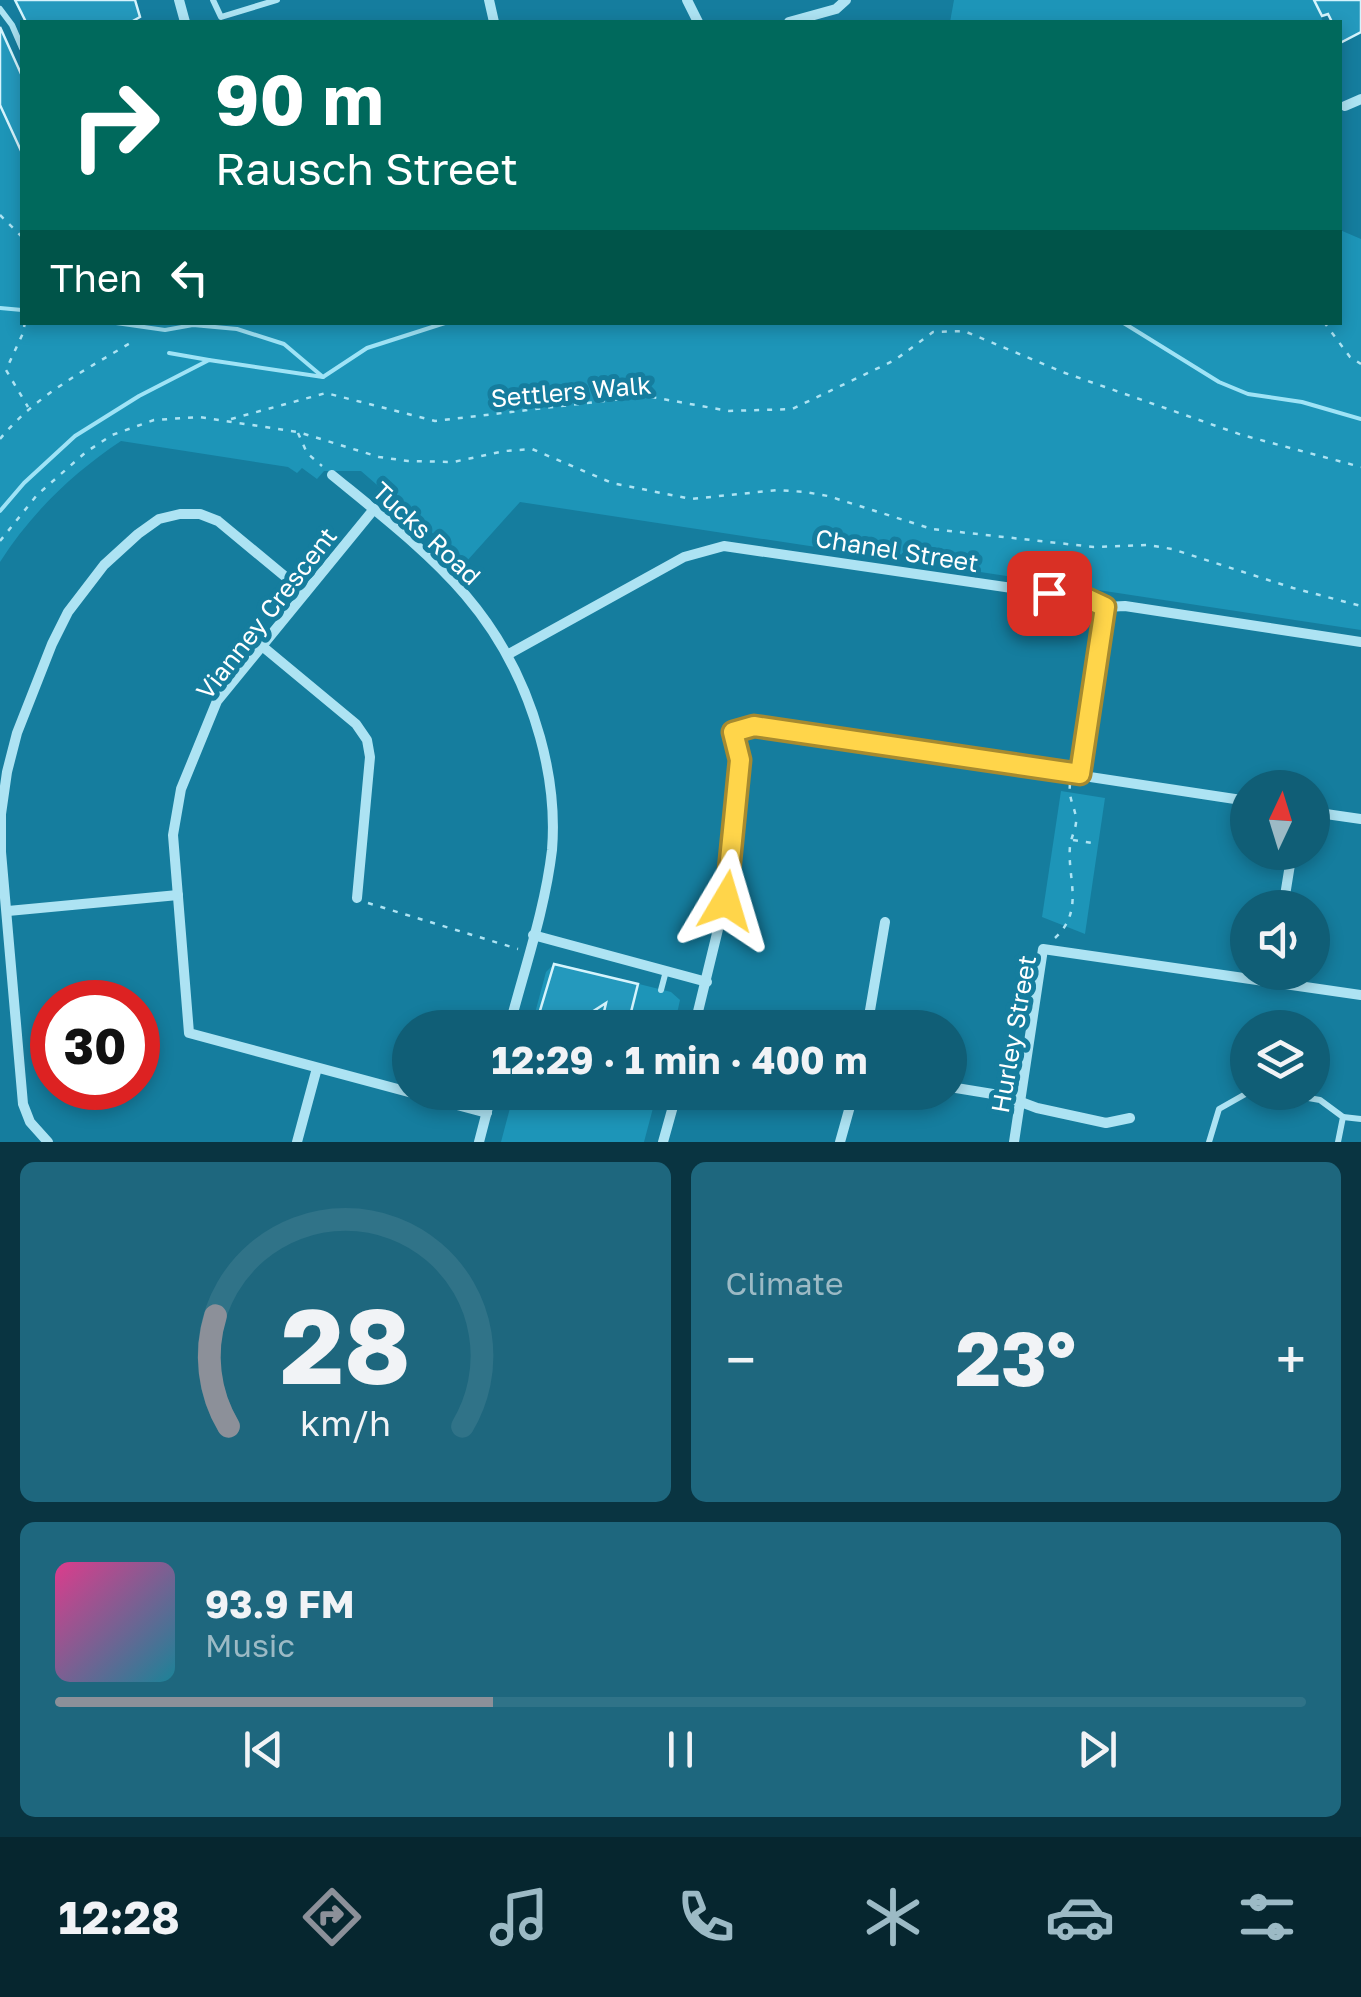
<!DOCTYPE html>
<meta charset="utf-8">
<style>
body{margin:0;font-family:"Golos Text",sans-serif;background:#1e677e;color:#f1f3f6;height:100vh;display:flex;flex-direction:column;font-size:38px;white-space:nowrap}
*{box-sizing:border-box;margin:0}
p{font-size:32px;color:#9cbac5}
.icon{flex:none;width:55px;height:55px;fill:none;stroke:currentColor;stroke-width:2;stroke-linecap:round;stroke-linejoin:round}
.map{position:relative;height:1142px;overflow:hidden}
.drawer{display:flex;flex-direction:column;gap:20px;padding:20px;background:#093441;flex:1}
.drawer>*{flex:none}
.top-card{position:absolute;left:20px;top:20px;width:1322px;height:305px;border-radius:0px;box-shadow:0 5px 15px #0003;background:#00695c;color:#fff;overflow:hidden}
.needle{width:65px;rotate:4deg}
.fabs{position:absolute;left:1230px;top:770px;display:grid;gap:20px}
.fabs a{display:grid;place-items:center;width:100px;height:100px;border-radius:50%;background:#105e76;box-shadow:0 5px 15px #0003;font-size:50px}
.speed{position:absolute;left:30px;top:980px;display:flex;gap:20px;font-size:50px;font-weight:700;text-align:center}
.speed>*{display:grid;place-content:center;width:130px;height:130px;border-radius:50%;background:#105e76;box-shadow:0 5px 15px #0003;line-height:1}
.speed .limit{border:15px solid #d22;background:#fff;color:#111}
.pin{position:absolute;display:grid;place-items:center;width:85px;height:85px;color:#fff;margin:-42px;border-radius:20px;box-shadow:0 5px 15px #0006}
.me{position:absolute;width:110px;margin:-55px;rotate:7deg;stroke-linejoin:round;filter:drop-shadow(0 0 8px #0008)}
.turn{display:flex;align-items:center;gap:35px;height:210px;padding:0 30px;font-size:45px}
.turn .icon{width:130px;height:130px;stroke-width:2.5}
.turn b{display:block;font-size:70px;line-height:85px}
.then{display:flex;align-items:center;height:95px;padding:0 30px;background:#0003;gap:20px;font-size:38px}
.big{font-size:75px;font-weight:700;line-height:1.1}
.drawer .card{flex:1;display:flex;flex-direction:column;justify-content:center;gap:15px;min-width:0;padding:0 35px;border-radius:15px;background:#1e677e}
.drawer .dial{align-items:center;gap:0}
.dial svg{height:260px;overflow:visible;fill:none;stroke:#307388;stroke-width:7;stroke-linecap:round;text-anchor:middle}
.dial text{fill:#f1f3f6;stroke:none}
.song{display:flex;align-items:center;gap:30px}
.cover{width:120px;height:120px;border-radius:15px;background:linear-gradient(135deg,hsl(330 70% 55%),hsl(190 70% 35%))}
.played{height:10px;border-radius:5px;background:linear-gradient(90deg,#8c9099 35%,#307388 35%)}
.keys{display:flex;justify-content:space-around;direction:ltr}
.heat{display:flex;justify-content:space-between;align-items:center;font-size:55px;direction:ltr}
.drawer .tiles{flex:1;display:grid;gap:20px;grid-template-columns:1fr 1fr}
.card:last-child{grid-column:span 2}
.trip{position:absolute;left:392px;top:1010px;width:575px;height:100px;border-radius:50px;background:#105e76;box-shadow:0 5px 15px #0003;font-weight:700;line-height:100px;text-align:center}
.tabs{display:flex;height:160px;justify-content:space-around;align-items:center;background:#06262f;color:#9cbac5}
.tabs .icon{width:70px;height:70px}
.tabs .active{color:#8c9099}
.tabs b{font-size:45px;color:#f1f3f6}
.map>svg:first-child{display:block}
.green{fill:#1d95b8}
.lines{fill:none;stroke-linecap:round;stroke-linejoin:round}
.stream{stroke:#9fe3f6;stroke-width:4}
.building{fill:#2499bd;stroke:#d5f4fd;stroke-width:2.5}
.path{stroke:#ade3f3;stroke-width:2.5;stroke-dasharray:5 8;stroke-linecap:butt}
.service{stroke:#ade3f3;stroke-width:6}
.minor{stroke:#ade3f3;stroke-width:10}
.route-casing{stroke:#a68a30;stroke-width:25}
.route{stroke:#ffd54a;stroke-width:18}
.labels{text-anchor:middle;dominant-baseline:central;stroke-width:10;stroke-linejoin:round;paint-order:stroke}
.street-label{font-size:25px;fill:#fff;stroke:#157d9e}
</style>
<div class="map">
<svg width="1361" height="1142" viewBox="0 0 1361 1142">
<rect width="100%" height="100%" fill="#157d9e"/>
<g class="green">
<polygon points="954,0 1314,0 1323,22 950,22"/>
<path d="M0,108L22,156V322H1340V230L1361,239V630L520,502L466,562L361,471H324L317,479L302,468L297,473L288,467L121,441C73,473 32,512 0,562Z"/>
<polygon points="1061,791 1105,798 1085,934 1042,917"/>
<polygon points="555,963 671,992 680,1000 674,1027 531,1028 546,972"/>
<polygon points="514,1093 514,1092 657,1093 644,1142 501,1142"/>
</g>
<g class="lines">
<g class="stream">
<polyline points="0,308 22,310"/>
<polyline points="109,322 165,330 193,325 237,329 284,344 323,377 367,348 448,322"/>
<polyline points="1122,322 1219,382 1248,394 1302,402 1361,419"/>
<polyline points="169,353 209,360"/>
<polyline points="0,511 24,483 75,436 139,396 209,360 323,377"/>
</g>
</g>
<g class="building">
<polygon points="15,0 135,0 140,17 131,22 26,22"/>
<polygon points="1314,0 1361,0 1361,32 1340,43 1340,22 1332,22 1328,14 1322,16"/>
<polygon points="0,27 22,76 22,153 0,105"/>
<polygon points="554,964 638,984 627,1028 601,1025 606,1003 567,1028 536,1024"/>
</g>
<g class="lines">
<g class="path">
<polyline points="0,215 22,237"/>
<polyline points="22,256 22,263"/>
<polyline points="25,322 23,333 6,370 28,407"/>
<polyline points="1324,322 1350,357 1361,364"/>
<polyline points="231,419 326,393 435,421 646,396 729,411 792,409 895,360 933,332 964,331 1065,373 1242,435 1361,467"/>
<polyline points="298,433 307,453 322,466"/>
<path d="M0,439C35,396 85,370 132,342"/>
<polyline points="0,541 37,495 86,452 112,435 154,420 199,417 298,432 379,457 408,461 453,462 505,451 532,449 612,483 691,499 778,490 805,492 828,496 932,529 1094,547 1148,545 1172,549 1293,588 1361,606"/>
<polyline points="1073,840 1092,843"/>
<polyline points="368,903 518,949"/>
<path d="M1055,938C1085,910 1067,879 1070,846C1071,838 1075,831 1076,823C1077,809 1068,801 1070,784"/>
</g>
<g class="service">
<polyline points="213,0 221,17 277,0"/>
<polyline points="0,9 12,25 22,48"/>
<polyline points="661,990 666,971"/>
<polyline points="1274,1092 1320,1100 1343,1117 1338,1142"/>
<polyline points="1343,1117 1361,1119"/>
<polyline points="1209,1142 1219,1109 1249,1092"/>
</g>
<g class="minor">
<polyline points="179,0 185,22"/>
<polyline points="489,0 494,22"/>
<polyline points="687,0 698,22"/>
<polyline points="789,22 836,9 846,0"/>
<polyline points="1345,106 1361,99"/>
<path d="M332,475C430,555 505,610 540,737C550,773 555,813 552,850C545,910 524,970 509,1028"/>
<polyline points="374,509 217,701 181,789 173,835 189,1033 487,1113"/>
<polyline points="262,646 356,724 367,740 370,757 357,898"/>
<polyline points="509,654 684,557 724,546 1087,599 1105,607 1125,606 1361,642"/>
<polyline points="1080,774 1105,607"/>
<polyline points="1312,812 1361,819"/>
<polyline points="1283,908 1292,852"/>
<polyline points="8,911 178,895"/>
<polyline points="533,935 707,982"/>
<polyline points="694,1028 730,880 740,759 733,732 754,726 1248,801"/>
<polyline points="867,1028 885,922"/>
<polyline points="950,1087 1005,1096 1037,1108 1106,1123 1130,1118"/>
<polyline points="48,1142 30,1122 23,1104 1,852 1,814 7,772 17,733 52,644 68,612 104,565 138,534 159,519 180,514 200,514 218,521 305,593"/>
<polyline points="297,1142 317,1068"/>
<polyline points="479,1142 492,1092"/>
<polyline points="663,1142 677,1092"/>
<polyline points="840,1142 854,1092"/>
<polyline points="1014,1142 1043,949 1361,995"/>
</g>
</g>
<g class="lines">
<defs>
<polyline id="route" points="726,901 740,760 733,732 754,726 1080,774 1105,607 1088,599 1049,593"/>
</defs>
<use href="#route" class="route-casing"/>
<use href="#route" class="route"/>
</g>
<g class="labels">
<g class="street-label">
<text transform="translate(571 391) rotate(-5)">Settlers Walk</text>
<text transform="translate(427 533) rotate(43)">Tucks Road</text>
<text transform="translate(897 550) rotate(9)">Chanel Street</text>
<text transform="translate(266 613) rotate(-52)">Vianney Crescent</text>
<text transform="translate(1013 1034) rotate(-80)">Hurley Street</text>
</g>
</g>
</svg>
<div class="fabs">
<a><svg class="needle" viewBox="-14 -14 28 28"><path d="M0-13l5 13h-10z" fill="#e53935"/><path d="M0 13l5-13h-10z" fill="#9cbac5"/></svg></a>
<a><svg class="icon" aria-label="sound" viewBox="0 0 24 24"><path d="M4 9h4l5-4v14l-5-4H4zM17 9q2 3 0 6"/></svg></a>
<a><svg class="icon" aria-label="layers" viewBox="0 0 24 24"><path d="M12 4l9 5-9 5-9-5zM3 14l9 5 9-5"/></svg></a>
</div>
<div class="speed"><div class="limit">30</div></div>
<div class="pin" style="left:1049px;top:593px;background:#d93025"><svg class="icon" aria-label="arrive" viewBox="0 0 24 24"><path d="M6 21V4h12l-3 4 3 4H6"/></svg></div>
<svg class="me" style="left:726px;top:901px" viewBox="-20 -20 40 40"><path d="M0-17L14 15 0 8-14 15z" fill="#ffd54a" stroke="#fff" stroke-width="4"/></svg>
<div class="trip">12:29 · 1 min · 400 m</div>
<div class="top-card">
<div class="turn"><svg class="icon" aria-label="right" viewBox="0 0 24 24"><path d="M7 20v-9h11M14 6l5 5-5 5"/></svg><div><b>90 m</b>Rausch Street</div></div>
<div class="then">Then<svg class="icon" aria-label="left" viewBox="0 0 24 24"><path d="M17 20v-9H6M10 6l-5 5 5 5"/></svg></div>
</div>
</div>
<section class="drawer">
<div class="tiles">
<div class="card dial"><svg viewBox="0 0 100 80">
<path d="M14 69A42 42 0 1 1 86 69"/>
<path d="M14 69A42 42 0 0 1 10 35" stroke="#8c9099"/>
<text x="50" y="56" font-size="32" font-weight="700">28</text>
<text x="50" y="72" font-size="11">km/h</text>
</svg></div>
<div class="card"><p>Climate</p>
<div class="heat"><a>−</a><b class="big">23°</b><a>+</a></div>
</div>
<div class="card">
<div class="song"><i class="cover"></i><div><b>93.9 FM</b><p>Music</p></div></div>
<div class="played"></div>
<div class="keys"><svg class="icon" aria-label="previous" viewBox="0 0 24 24"><path d="M18 5L8 12l10 7zM5 5v14"/></svg><svg class="icon" aria-label="pause" viewBox="0 0 24 24"><path d="M8 5v14M16 5v14"/></svg><svg class="icon" aria-label="next" viewBox="0 0 24 24"><path d="M6 5l10 7-10 7zM19 5v14"/></svg></div>
</div>
</div>
</section>
<nav class="tabs">
<b>12:28</b>
<svg class="icon active" aria-label="directions" viewBox="0 0 24 24"><path d="M12 3l9 9-9 9-9-9zM9 14v-3h6M13 9l2 2-2 2"/></svg>
<svg class="icon" aria-label="music" viewBox="0 0 24 24"><path d="M9 18V5l10-2v13"/><circle cx="6" cy="18" r="3"/><circle cx="16" cy="16" r="3"/></svg>
<svg class="icon" aria-label="phone" viewBox="0 0 24 24"><path d="M5 4h4l2 5-3 2q2 4 5 5l2-3 5 2v4C11 20 4 13 5 4z"/></svg>
<svg class="icon" aria-label="climate" viewBox="0 0 24 24"><path d="M12 3v18M4 7l16 10M4 17L20 7"/></svg>
<svg class="icon" aria-label="car" viewBox="0 0 24 24"><path d="M5 17H2v-5l4-1 3-4h7l3 4 3 1v5h-3M9 17h6M6 11h13"/><circle cx="7" cy="17" r="2"/><circle cx="17" cy="17" r="2"/></svg>
<svg class="icon" aria-label="filters" viewBox="0 0 24 24"><path d="M4 7h16M4 17h16"/><circle cx="9" cy="7" r="2"/><circle cx="15" cy="17" r="2"/></svg>
</nav>
